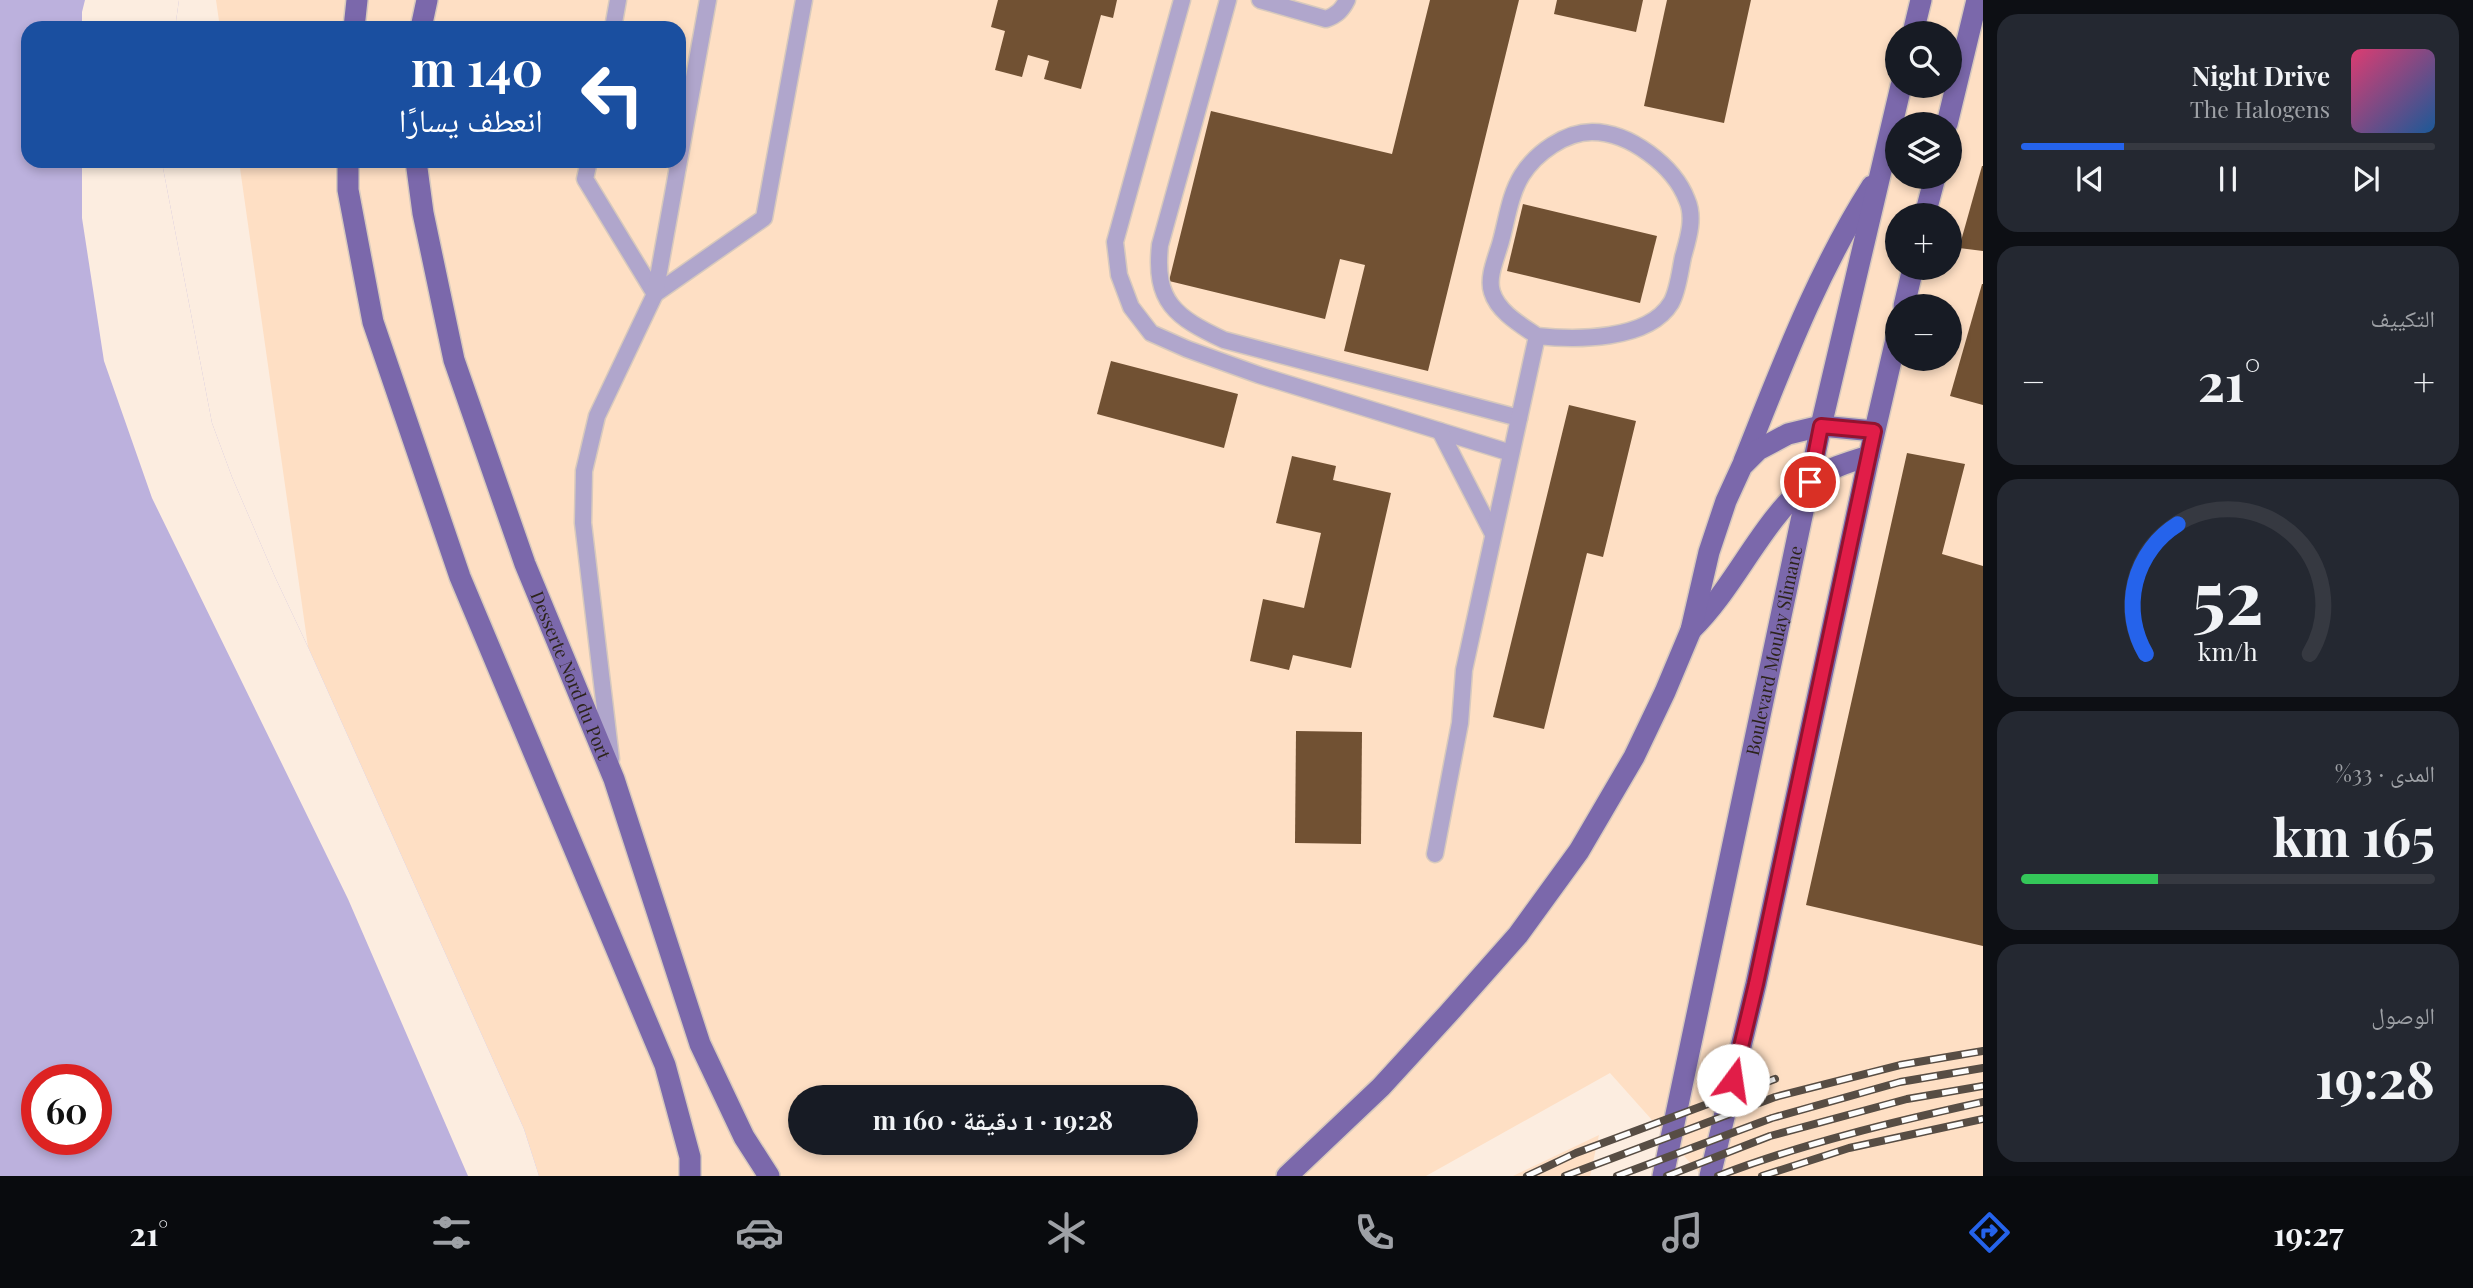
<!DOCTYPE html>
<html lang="ar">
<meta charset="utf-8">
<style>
body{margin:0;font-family:"Playfair Display","Noto Naskh Arabic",serif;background:#242831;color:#f1f3f6;direction:rtl;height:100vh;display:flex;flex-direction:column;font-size:26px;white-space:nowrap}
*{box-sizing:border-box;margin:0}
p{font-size:23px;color:#9ea1a6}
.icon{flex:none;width:38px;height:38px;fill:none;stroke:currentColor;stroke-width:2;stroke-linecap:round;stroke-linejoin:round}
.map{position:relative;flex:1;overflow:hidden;direction:ltr}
.drawer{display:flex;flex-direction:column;gap:14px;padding:14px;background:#0d0f14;width:490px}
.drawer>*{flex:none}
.top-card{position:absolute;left:21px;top:21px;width:665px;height:147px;border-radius:21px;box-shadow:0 4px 10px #0003;direction:rtl;background:#1a4fa0;color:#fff;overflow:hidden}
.buttons{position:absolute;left:1885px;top:21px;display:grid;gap:14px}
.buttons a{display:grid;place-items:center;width:77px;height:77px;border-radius:50%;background:#171b24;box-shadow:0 4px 10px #0003;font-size:35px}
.speed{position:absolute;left:21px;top:1064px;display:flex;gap:14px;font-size:35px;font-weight:700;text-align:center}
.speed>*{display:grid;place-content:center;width:91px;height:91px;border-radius:50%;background:#171b24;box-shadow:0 4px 10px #0003;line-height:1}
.speed .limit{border:10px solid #d22;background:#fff;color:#111}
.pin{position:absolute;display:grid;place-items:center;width:60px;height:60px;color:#fff;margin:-30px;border:4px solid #fff;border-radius:50%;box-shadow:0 2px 7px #0007}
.me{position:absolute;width:77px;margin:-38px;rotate:14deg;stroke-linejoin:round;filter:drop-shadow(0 0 5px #0008)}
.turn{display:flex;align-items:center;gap:24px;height:147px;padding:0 28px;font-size:32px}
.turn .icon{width:91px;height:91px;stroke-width:2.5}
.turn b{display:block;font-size:49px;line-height:60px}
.big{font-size:52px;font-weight:700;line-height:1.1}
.drawer .tile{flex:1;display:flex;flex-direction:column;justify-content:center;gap:10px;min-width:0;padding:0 24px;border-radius:21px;background:#242831}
.drawer .dial{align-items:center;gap:0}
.dial svg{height:182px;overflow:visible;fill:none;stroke:#363941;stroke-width:7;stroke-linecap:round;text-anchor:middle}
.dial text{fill:#f1f3f6;stroke:none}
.song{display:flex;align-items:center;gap:21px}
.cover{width:84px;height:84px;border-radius:10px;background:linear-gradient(135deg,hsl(340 70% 55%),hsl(210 70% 35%))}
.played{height:7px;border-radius:4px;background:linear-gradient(90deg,#2563eb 25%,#363941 25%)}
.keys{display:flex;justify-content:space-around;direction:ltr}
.heat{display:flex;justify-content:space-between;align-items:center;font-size:38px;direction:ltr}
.charge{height:10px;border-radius:5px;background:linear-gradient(90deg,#34c759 33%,#363941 0)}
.trip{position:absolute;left:788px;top:1085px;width:410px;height:70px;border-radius:35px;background:#171b24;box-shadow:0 4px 10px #0003;font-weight:700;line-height:70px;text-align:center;direction:rtl}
.tab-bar{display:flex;height:112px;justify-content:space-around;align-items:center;background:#090b0e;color:#9ea1a6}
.tab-bar .icon{width:49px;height:49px}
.tab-bar .active{color:#2563eb}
.tab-bar b{font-size:32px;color:#f1f3f6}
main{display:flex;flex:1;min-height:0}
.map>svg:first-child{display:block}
.built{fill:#fedfc4;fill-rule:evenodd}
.water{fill:#bcb1dd;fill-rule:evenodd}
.pier{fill:#fcede0}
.building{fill:#715133}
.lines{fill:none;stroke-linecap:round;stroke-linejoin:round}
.service-casing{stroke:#d7c9bd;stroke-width:19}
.primary-casing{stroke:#d7c9bd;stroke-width:24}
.service{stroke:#b0a6cc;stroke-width:16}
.primary{stroke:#7b68ab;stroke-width:21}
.rail-casing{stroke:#574d44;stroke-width:8}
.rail{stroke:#fdfdfd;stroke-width:5;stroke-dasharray:16;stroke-linecap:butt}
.route-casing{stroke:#92132f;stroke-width:18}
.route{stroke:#e11d48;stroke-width:12}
.labels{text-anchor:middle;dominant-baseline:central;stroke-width:7;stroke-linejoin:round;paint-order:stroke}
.street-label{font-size:18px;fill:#2c231b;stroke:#fdfdfd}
</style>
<main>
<section class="drawer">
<div class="tile">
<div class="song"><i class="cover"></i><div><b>Night Drive</b><p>The Halogens</p></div></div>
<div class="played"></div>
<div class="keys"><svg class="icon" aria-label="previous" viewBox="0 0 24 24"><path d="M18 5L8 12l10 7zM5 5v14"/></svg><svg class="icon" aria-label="pause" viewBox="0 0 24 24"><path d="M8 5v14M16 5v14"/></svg><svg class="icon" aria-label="next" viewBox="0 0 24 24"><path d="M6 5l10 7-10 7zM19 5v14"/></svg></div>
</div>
<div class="tile"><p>التكييف</p>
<div class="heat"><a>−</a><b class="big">21°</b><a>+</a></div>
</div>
<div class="tile dial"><svg viewBox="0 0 100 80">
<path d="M14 69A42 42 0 1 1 86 69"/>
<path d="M14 69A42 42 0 0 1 28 12" stroke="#2563eb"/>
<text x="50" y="56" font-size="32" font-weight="700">52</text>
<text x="50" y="72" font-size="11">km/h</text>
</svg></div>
<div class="tile"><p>المدى · 33%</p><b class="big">165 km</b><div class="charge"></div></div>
<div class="tile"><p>الوصول</p><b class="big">19:28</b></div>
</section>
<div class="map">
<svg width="1983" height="1176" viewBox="0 0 1983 1176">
<rect width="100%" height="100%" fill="#fcede0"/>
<g class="built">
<path d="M216,0H1983V1176H1702L1610,1073L1426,1176H539L524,1129L308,647L239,161H679V28H220ZM1897,33H1950V86H1897ZM1897,124H1950V177H1897ZM1897,215H1950V268H1897ZM1897,306H1950V359H1897ZM800,1097H1185V1143H800Z"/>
<polygon points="1599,1135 1590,1176 1513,1176"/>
</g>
<path class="water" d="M0,0H179L175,28H28V161H163V168L212,423L232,477L275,577L308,647L524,1129L539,1176H0ZM37,1080H96V1139H37Z"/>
<g class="pier">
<polygon points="85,0 179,0 175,28 82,28 82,12"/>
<polygon points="82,161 163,161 163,168 212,423 232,477 275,577 308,647 524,1129 539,1176 468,1176 348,899 152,498 104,361 82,218"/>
</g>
<g class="building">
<polygon points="998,0 1117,0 1113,18 1101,15 1081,89 1044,79 1049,61 1028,55 1022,77 995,70 1005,31 991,27"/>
<polygon points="1430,0 1519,0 1428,371 1344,351 1365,265 1340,259 1325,319 1169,281 1211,111 1392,154"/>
<polygon points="1557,0 1643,0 1636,32 1554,14"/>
<polygon points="1667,0 1751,0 1724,123 1644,106"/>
<polygon points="1982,166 1983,166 1983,251 1959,248"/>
<polygon points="1523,204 1657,236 1640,303 1507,271"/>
<polygon points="1982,284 1983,284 1983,405 1950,396"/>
<polygon points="1111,361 1238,394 1224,448 1097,414"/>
<polygon points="1569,405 1636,421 1603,557 1587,553 1544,729 1493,717"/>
<polygon points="1907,453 1965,464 1942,554 1983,566 1983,946 1806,905"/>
<polygon points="1292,456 1336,466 1333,480 1391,493 1351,668 1293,655 1289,670 1250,661 1263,599 1304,608 1321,533 1276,523"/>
<polygon points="1296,731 1362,732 1361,844 1295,843"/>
</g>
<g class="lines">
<defs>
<g id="service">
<polyline points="1182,0 1115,242 1119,275 1131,307 1151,333 1187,349 1259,375 1511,453"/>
<path d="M1228,0L1160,245C1154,302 1175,317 1224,340L1519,418"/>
<path d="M1260,0L1326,19C1337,15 1342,10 1347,0"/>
<polyline points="613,28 618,0"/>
<polyline points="589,161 585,179 655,294 764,218 804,0"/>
<polyline points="1440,431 1493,534"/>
<polyline points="611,759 583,523 584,471 597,416 655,294 708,0"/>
<path d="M1435,854L1460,723L1464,670L1537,336C1575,340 1648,341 1671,303C1678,291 1680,271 1683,257C1688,239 1695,218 1687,200C1674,166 1630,132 1592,132C1565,132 1536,153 1522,175C1510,194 1507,219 1501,241C1497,256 1487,277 1492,292C1498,312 1521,325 1537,336"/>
</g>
<g id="primary">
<polyline points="354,28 357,0"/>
<polyline points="421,28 427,0"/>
<polyline points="1913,33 1921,0"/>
<polyline points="1947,124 1977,0"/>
<polyline points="348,161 348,190 373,322 460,577 665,1065 690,1157 690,1176"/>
<path id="s1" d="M416,161L423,213L454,360L525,564L614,779L700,1044L744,1137L769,1176"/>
<polyline points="1925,215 1935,177"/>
<polyline points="1904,306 1913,268"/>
<path d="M1744,461C1782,366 1817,272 1872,186"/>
<path d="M1691,630C1736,586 1760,523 1809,482C1826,469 1849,462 1869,456"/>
<polyline points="1287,1176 1381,1087 1447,1015 1518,935 1579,851 1634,757 1665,692 1691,630 1709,552 1726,501 1742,466 1758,450 1788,434 1821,426 1874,431"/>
<path id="s2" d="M1663,1176L1821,426L1901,86"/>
<polyline points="1710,1176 1756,984 1869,456 1897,335"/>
</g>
</defs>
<use href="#service" class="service-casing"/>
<use href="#primary" class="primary-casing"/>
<use href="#service" class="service"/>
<use href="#primary" class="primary"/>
<defs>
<g id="rail">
<polyline points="1527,1176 1576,1153 1775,1079"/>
<polyline points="1565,1176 1775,1097 1900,1065 1983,1051"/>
<polyline points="1617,1176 1772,1118 1900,1082 1983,1068"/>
<polyline points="1667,1176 1770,1136 1907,1099 1983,1086"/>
<path d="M1718,1176C1804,1143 1893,1122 1983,1102"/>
<polyline points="1762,1176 1849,1148 1983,1119"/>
</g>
</defs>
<use href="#rail" class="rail-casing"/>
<use href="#rail" class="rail"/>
</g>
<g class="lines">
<defs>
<polyline id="route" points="1733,1080 1756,984 1874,431 1821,426 1810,482"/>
</defs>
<use href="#route" class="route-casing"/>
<use href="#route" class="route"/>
</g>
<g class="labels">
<g class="street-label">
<text stroke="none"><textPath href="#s2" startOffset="537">Boulevard Moulay Slimane</textPath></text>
<text stroke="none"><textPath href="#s1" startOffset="539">Desserte Nord du Port</textPath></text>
</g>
</g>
</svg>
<div class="buttons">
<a><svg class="icon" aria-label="search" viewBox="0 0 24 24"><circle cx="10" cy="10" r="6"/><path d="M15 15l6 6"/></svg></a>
<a><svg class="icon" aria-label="layers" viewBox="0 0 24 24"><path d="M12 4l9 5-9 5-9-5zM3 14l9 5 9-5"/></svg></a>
<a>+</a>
<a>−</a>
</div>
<div class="speed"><div class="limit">60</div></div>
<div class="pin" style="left:1810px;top:482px;background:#d93025"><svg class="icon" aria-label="arrive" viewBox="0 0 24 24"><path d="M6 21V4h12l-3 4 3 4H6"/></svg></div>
<svg class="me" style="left:1733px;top:1080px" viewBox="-20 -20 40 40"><circle r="19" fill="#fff"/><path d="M0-13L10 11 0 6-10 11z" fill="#e11d48"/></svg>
<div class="trip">19:28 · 1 دقيقة · 160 m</div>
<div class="top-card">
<div class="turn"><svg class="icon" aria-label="left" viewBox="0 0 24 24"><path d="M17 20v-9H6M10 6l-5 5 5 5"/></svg><div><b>140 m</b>انعطف يسارًا</div></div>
</div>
</div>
</main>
<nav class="tab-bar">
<b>19:27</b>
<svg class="icon active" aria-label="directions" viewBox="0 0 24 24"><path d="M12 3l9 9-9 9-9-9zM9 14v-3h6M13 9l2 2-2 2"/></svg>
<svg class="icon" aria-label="music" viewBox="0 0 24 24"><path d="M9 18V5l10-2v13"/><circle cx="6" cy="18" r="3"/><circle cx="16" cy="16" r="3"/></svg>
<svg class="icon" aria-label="phone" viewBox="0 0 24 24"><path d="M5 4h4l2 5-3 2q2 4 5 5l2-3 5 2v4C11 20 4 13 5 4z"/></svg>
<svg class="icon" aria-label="climate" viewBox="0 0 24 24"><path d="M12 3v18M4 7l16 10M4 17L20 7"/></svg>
<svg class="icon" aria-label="car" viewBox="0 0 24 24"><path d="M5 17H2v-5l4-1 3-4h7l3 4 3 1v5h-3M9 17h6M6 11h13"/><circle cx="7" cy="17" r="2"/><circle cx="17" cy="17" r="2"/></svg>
<svg class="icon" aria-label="filters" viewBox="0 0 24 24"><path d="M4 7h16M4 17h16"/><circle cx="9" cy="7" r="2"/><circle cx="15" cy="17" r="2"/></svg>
<b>21°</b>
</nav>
